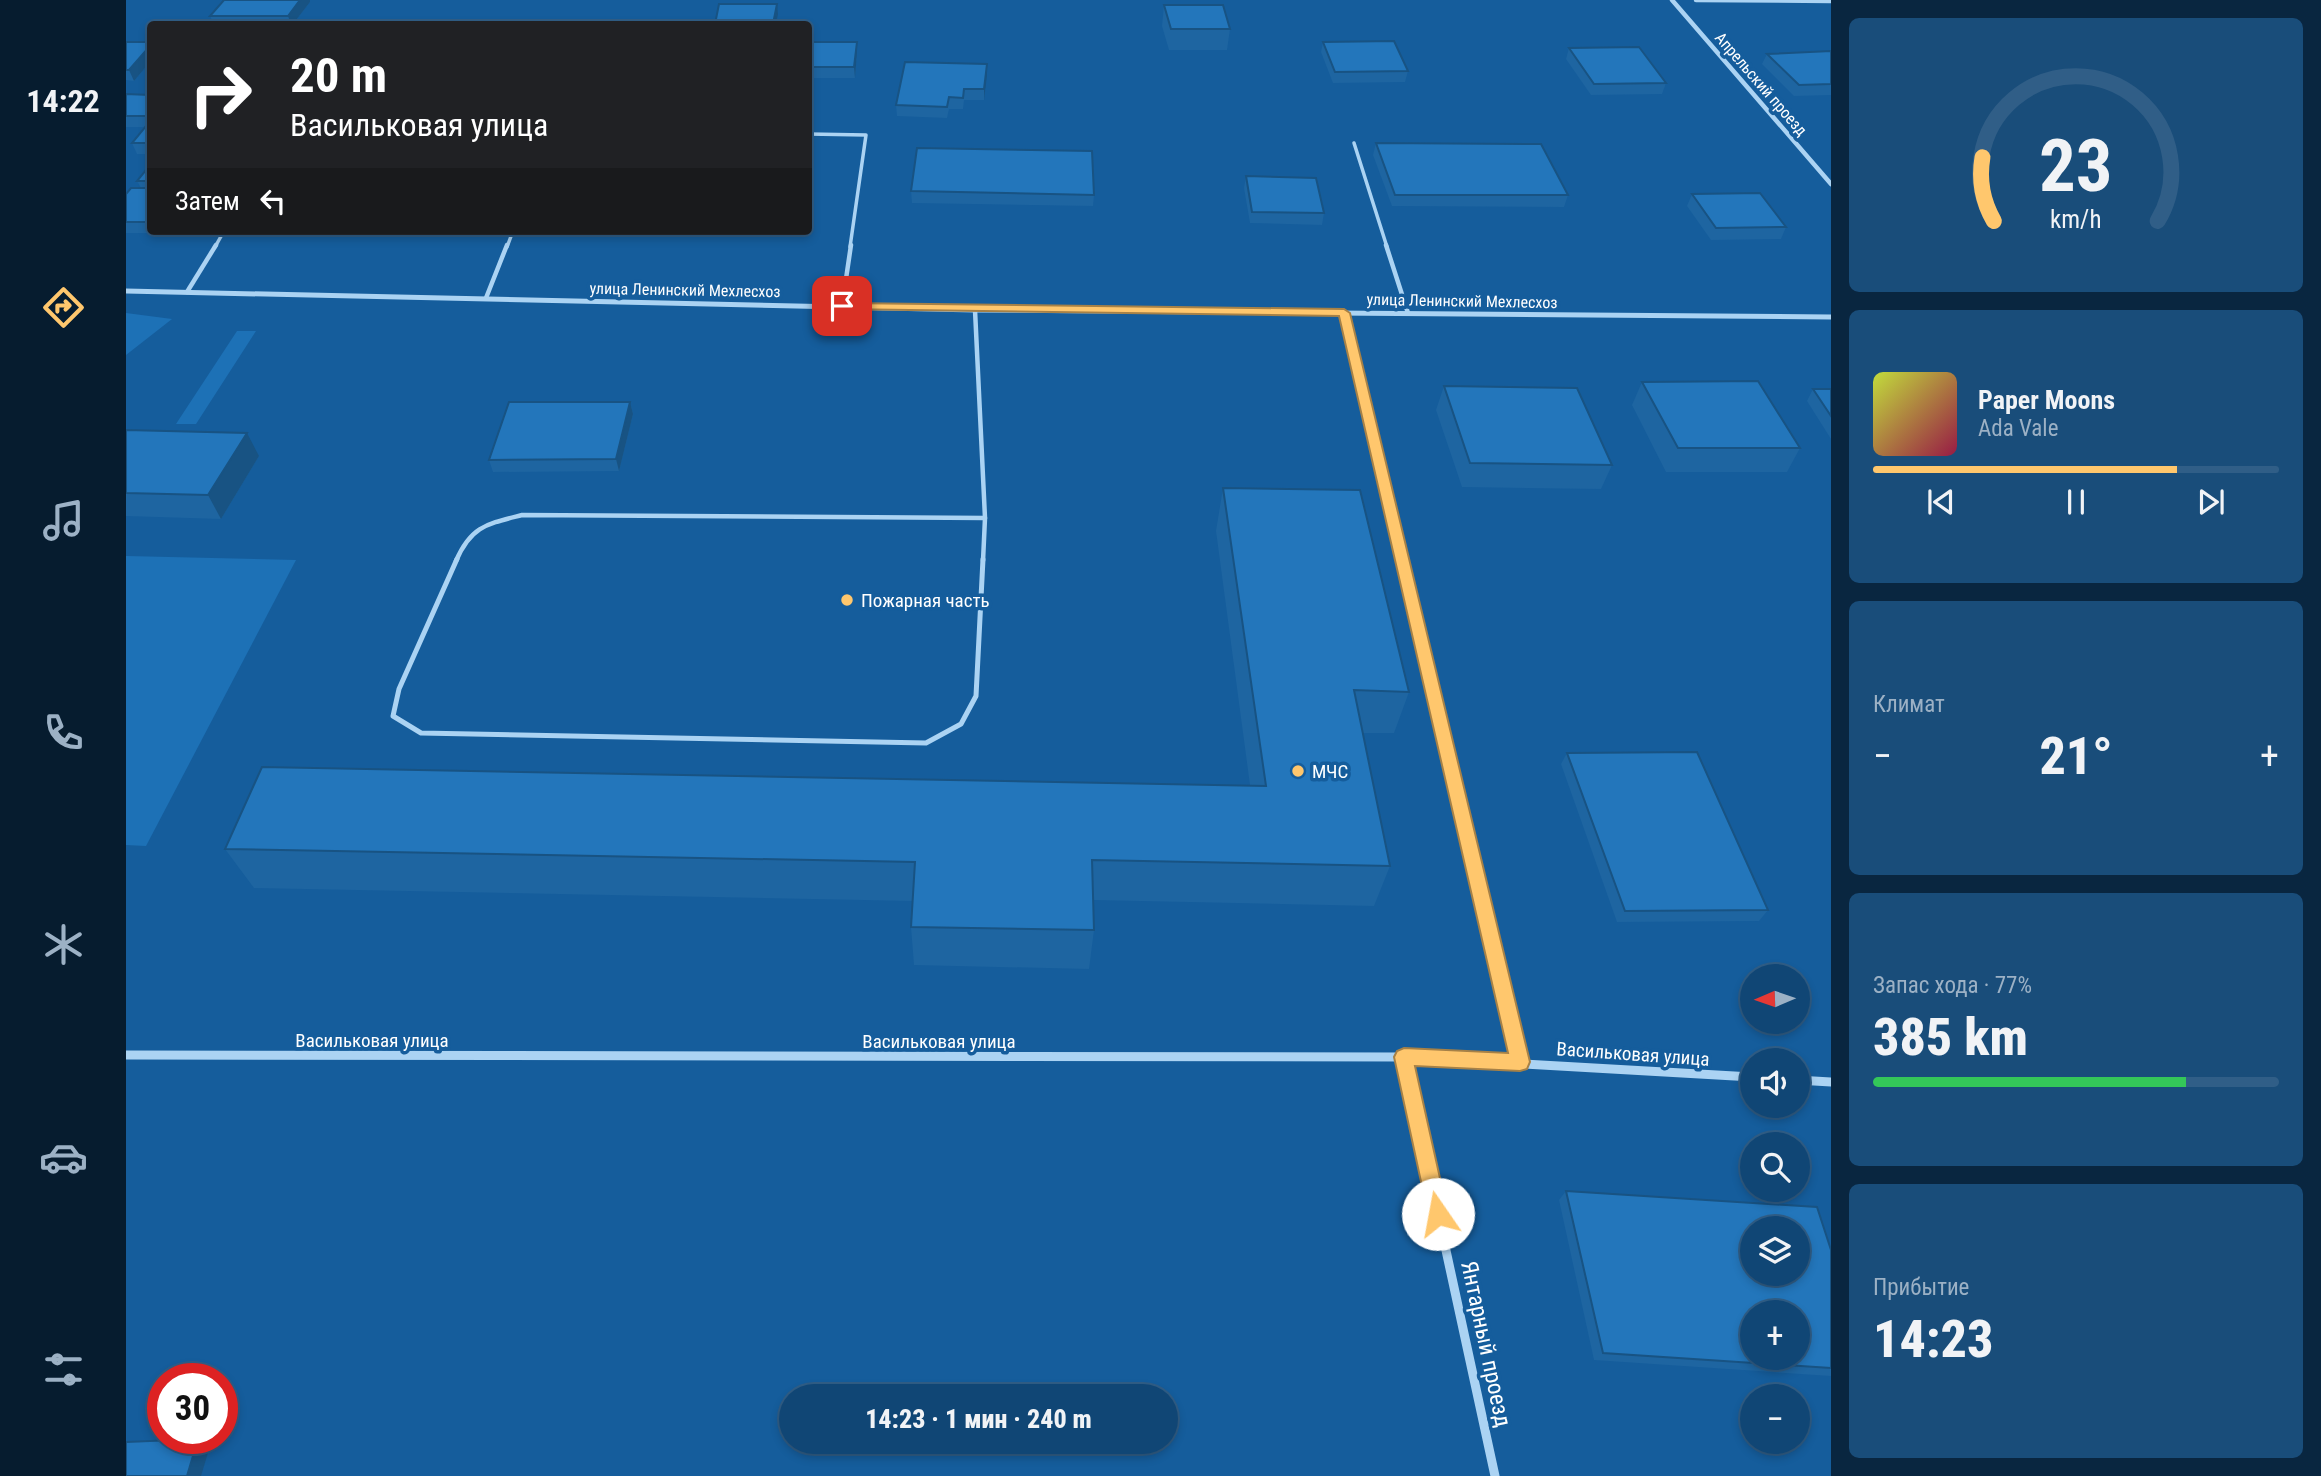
<!DOCTYPE html>
<html lang="ru">
<meta charset="utf-8">
<style>
body{margin:0;font-family:"Roboto Condensed",sans-serif;background:#194d7a;color:#f1f3f6;height:100vh;display:flex;flex-direction:column;font-size:26px;white-space:nowrap}
*{box-sizing:border-box;margin:0}
p{font-size:23px;color:#9cb1c5}
.icon{flex:none;width:38px;height:38px;fill:none;stroke:currentColor;stroke-width:2;stroke-linecap:round;stroke-linejoin:round}
.map{position:relative;flex:1;overflow:hidden}
.side{display:flex;flex-direction:column;gap:18px;padding:18px;background:#092640;width:490px}
.side>*{flex:none}
.guide{position:absolute;left:21px;top:21px;width:665px;height:214px;border-radius:7px;box-shadow:0 4px 10px #0003,0 0 0 2px #305e87;background:#202124;color:#fff;overflow:hidden}
.needle{width:46px;rotate:268deg}
.buttons{position:absolute;left:1614px;top:964px;display:grid;gap:14px}
.buttons a{display:grid;place-items:center;width:70px;height:70px;border-radius:50%;background:#104675;box-shadow:0 4px 10px #0003,0 0 0 2px #305e87;font-size:35px}
.speed{position:absolute;left:21px;top:1363px;display:flex;gap:14px;font-size:35px;font-weight:700;text-align:center}
.speed>*{display:grid;place-content:center;width:91px;height:91px;border-radius:50%;background:#104675;box-shadow:0 4px 10px #0003,0 0 0 2px #305e87;line-height:1}
.speed .limit{border:10px solid #d22;background:#fff;color:#111}
.pin{position:absolute;display:grid;place-items:center;width:60px;height:60px;color:#fff;margin:-30px;border-radius:14px;box-shadow:0 4px 10px #0006}
.me{position:absolute;width:77px;margin:-38px;rotate:348deg;stroke-linejoin:round;filter:drop-shadow(0 0 5px #0008)}
.turn{display:flex;align-items:center;gap:24px;height:147px;padding:0 28px;font-size:32px}
.turn .icon{width:91px;height:91px;stroke-width:2.5}
.turn b{display:block;font-size:49px;line-height:60px}
.then{display:flex;align-items:center;height:66px;padding:0 28px;background:#0003;gap:14px;font-size:26px}
.big{font-size:52px;font-weight:800;line-height:1.1}
.side .tile{flex:1;display:flex;flex-direction:column;justify-content:center;gap:10px;min-width:0;padding:0 24px;border-radius:10px;background:#194d7a}
.side .dial{align-items:center;gap:0}
.dial svg{height:182px;overflow:visible;fill:none;stroke:#305e87;stroke-width:7;stroke-linecap:round;text-anchor:middle}
.dial text{fill:#f1f3f6;stroke:none}
.song{display:flex;align-items:center;gap:21px}
.cover{width:84px;height:84px;border-radius:10px;background:linear-gradient(135deg,hsl(70 70% 55%),hsl(340 70% 35%))}
.played{height:7px;border-radius:4px;background:linear-gradient(90deg,#ffc76d 75%,#305e87 75%)}
.keys{display:flex;justify-content:space-around;direction:ltr}
.heat{display:flex;justify-content:space-between;align-items:center;font-size:38px;direction:ltr}
.charge{height:10px;border-radius:5px;background:linear-gradient(90deg,#34c759 77%,#305e87 0)}
.trip{position:absolute;left:653px;top:1384px;width:399px;height:70px;border-radius:35px;background:#104675;box-shadow:0 4px 10px #0003,0 0 0 2px #305e87;font-weight:800;line-height:70px;text-align:center}
main{display:flex;flex:1;min-height:0}
.tabs{display:flex;flex-direction:column;width:126px;justify-content:space-around;align-items:center;background:#061c2f;color:#9cb1c5}
.tabs .icon{width:49px;height:49px}
.tabs .on{color:#ffc76d}
.tabs b{font-size:32px;color:#f1f3f6}
.map>svg:first-child{display:block}
.green{fill:#1d71b6}
.lines{fill:none;stroke-linecap:round;stroke-linejoin:round}
.service-far2{stroke:#abd3f3;stroke-width:3.5}
.service-far1{stroke:#abd3f3;stroke-width:4.5}
.service{stroke:#abd3f3;stroke-width:5}
.minor-far3{stroke:#abd3f3;stroke-width:4.5}
.minor-far2{stroke:#abd3f3;stroke-width:5}
.minor-far1{stroke:#abd3f3;stroke-width:7}
.minor{stroke:#abd3f3;stroke-width:9}
.wall{fill:#1e65a1}
.shaded-wall{fill:#185383}
.building{fill:#2376bb;stroke:#185383;stroke-width:2;fill-rule:evenodd}
.route{fill:#ffc76d;stroke:#a68147;stroke-width:2}
.poi-dot{fill:#ffc76d;stroke:#155d9c;stroke-width:2.5}
.labels{text-anchor:middle;dominant-baseline:central;stroke-width:7;stroke-linejoin:round;paint-order:stroke}
.far-street-label{font-size:16px;fill:#fff;stroke:#155d9c}
.poi-label{font-size:19px;fill:#fff;stroke:#155d9c;text-anchor:start}
.street-label{font-size:19px;fill:#fff;stroke:#155d9c}
.near-street-label{font-size:23px;fill:#fff;stroke:#155d9c}
</style>
<main>
<nav class="tabs">
<b>14:22</b>
<svg class="icon on" aria-label="directions" viewBox="0 0 24 24"><path d="M12 3l9 9-9 9-9-9zM9 14v-3h6M13 9l2 2-2 2"/></svg>
<svg class="icon" aria-label="music" viewBox="0 0 24 24"><path d="M9 18V5l10-2v13"/><circle cx="6" cy="18" r="3"/><circle cx="16" cy="16" r="3"/></svg>
<svg class="icon" aria-label="phone" viewBox="0 0 24 24"><path d="M5 4h4l2 5-3 2q2 4 5 5l2-3 5 2v4C11 20 4 13 5 4z"/></svg>
<svg class="icon" aria-label="climate" viewBox="0 0 24 24"><path d="M12 3v18M4 7l16 10M4 17L20 7"/></svg>
<svg class="icon" aria-label="car" viewBox="0 0 24 24"><path d="M5 17H2v-5l4-1 3-4h7l3 4 3 1v5h-3M9 17h6M6 11h13"/><circle cx="7" cy="17" r="2"/><circle cx="17" cy="17" r="2"/></svg>
<svg class="icon" aria-label="filters" viewBox="0 0 24 24"><path d="M4 7h16M4 17h16"/><circle cx="9" cy="7" r="2"/><circle cx="15" cy="17" r="2"/></svg>
</nav>
<div class="map">
<svg width="1705" height="1476" viewBox="0 0 1705 1476">
<rect width="100%" height="100%" fill="#155d9c"/>
<g class="green">
<polygon points="0,313 46,319 0,355"/>
<polygon points="111,331 130,331 70,424 50,424"/>
<polygon points="0,556 170,560 20,846 0,845"/>
</g>
<g class="lines">
<g class="service-far2">
<polyline points="682,134 740,135 724,247"/>
<polyline points="1228,143 1261,247"/>
<polyline points="89,247 98,231"/>
<polyline points="381,247 387,231"/>
</g>
<g class="service-far1">
<polyline points="1260,245 1282,313"/>
<polyline points="61,292 90,245"/>
<polyline points="360,298 381,245"/>
<polyline points="716,306 725,245"/>
<polyline points="849,310 859,518"/>
<path d="M330,561C345,526 361,524 396,515L859,518"/>
<polyline points="857,561 859,518"/>
</g>
<polyline class="service" points="331,559 273,689 267,716 295,733 800,743 835,724 850,696 857,559"/>
<g class="minor-far3">
<polyline points="1546,0 1705,184"/>
<polyline points="1570,0 1705,1"/>
</g>
<g class="minor-far2">
<polyline points="0,291 849,310 1705,317"/>
<polyline points="1218,313 1276,561"/>
</g>
<polyline class="minor-far1" points="1276,559 1371,963"/>
<g class="minor">
<polyline points="1370,961 1394,1062"/>
<polyline points="0,1055 1278,1057 1626,1077"/>
<polyline points="1278,1057 1369,1476"/>
<polyline points="1671,1080 1705,1082"/>
</g>
</g>
<g class="wall">
<polygon points="184,2 167,24 88,24 84,16"/>
<polygon points="1038,5 1104,29 1101,50 1043,50 1036,26"/>
<polygon points="0,42 24,42 24,62 8,81 0,80"/>
<polygon points="682,42 731,52 729,78 682,78"/>
<polygon points="1197,42 1282,71 1279,82 1207,83 1195,52"/>
<polygon points="1443,48 1540,83 1536,94 1465,95 1440,59"/>
<polygon points="1705,51 1705,95 1668,96 1636,64 1641,54"/>
<polygon points="861,64 858,100 838,100 837,109 823,109 821,118 771,116 770,105"/>
<polygon points="0,94 24,95 24,154 11,154 6,143 18,127 0,127"/>
<polygon points="1250,143 1442,195 1438,207 1266,206 1247,155"/>
<polygon points="24,165 24,231 37,231 36,233 0,233 0,194 15,188 11,181"/>
<polygon points="1120,176 1198,213 1196,225 1124,223 1118,188"/>
<polygon points="785,191 968,195 967,206 786,203"/>
<polygon points="1566,194 1660,227 1655,239 1585,240 1561,206"/>
<polygon points="1516,382 1674,448 1661,472 1540,472 1506,405"/>
<polygon points="1318,386 1486,465 1475,489 1336,487 1310,410"/>
<polygon points="1687,389 1705,389 1705,439 1681,401"/>
<polygon points="504,402 507,414 493,471 367,472 363,460"/>
<polygon points="0,430 133,456 95,519 0,516"/>
<polygon points="1097,488 1283,692 1268,733 1237,733 1264,866 1248,906 967,900 968,930 963,969 788,965 785,927 787,901 128,888 99,849 1124,785 1090,531"/>
<polygon points="1441,753 1642,910 1633,921 1491,922 1435,764"/>
<polygon points="1440,1191 1705,1250 1705,1376 1468,1360 1433,1200"/>
</g>
<g class="shaded-wall">
<polygon points="174,0 184,0 184,2 167,24 165,24 162,16"/>
<polygon points="651,4 652,14 650,24 647,24"/>
<polygon points="731,42 731,52 729,78 728,67"/>
<polygon points="24,46 24,62 8,81 3,70"/>
<polygon points="861,64 861,75 858,100 858,89"/>
<polygon points="504,402 507,414 493,471 490,459"/>
<polygon points="121,433 133,456 95,519 82,495"/>
<polygon points="72,1439 84,1446 75,1476 61,1476"/>
</g>
<g class="building">
<polygon points="98,0 174,0 162,16 84,16"/>
<polygon points="593,4 651,4 647,24 589,24"/>
<polygon points="1038,5 1097,5 1104,29 1045,29"/>
<polygon points="1268,41 1282,71 1209,72 1197,42"/>
<polygon points="0,42 24,42 24,46 3,70 0,70"/>
<polygon points="682,42 731,42 728,67 682,67"/>
<polygon points="1513,47 1540,83 1468,84 1443,48"/>
<polygon points="1705,51 1705,84 1673,85 1641,54"/>
<polygon points="779,62 861,64 858,89 838,89 837,98 823,97 821,107 770,105"/>
<polygon points="0,94 24,95 24,116 0,116"/>
<polygon points="20,126 24,126 24,143 6,143"/>
<polygon points="1250,143 1415,144 1442,195 1269,195"/>
<polygon points="791,148 966,151 968,195 785,191"/>
<polygon points="24,165 24,181 11,181"/>
<polygon points="1120,176 1190,178 1198,213 1126,212"/>
<polygon points="5,188 24,188 24,222 0,222 0,194"/>
<polygon points="1634,193 1660,227 1590,228 1566,194"/>
<polygon points="1632,381 1674,448 1552,448 1516,382"/>
<polygon points="1318,386 1451,388 1486,465 1344,463"/>
<polygon points="1687,389 1705,389 1705,416"/>
<polygon points="383,402 504,402 490,459 363,460"/>
<polygon points="0,430 121,433 82,495 0,493"/>
<polygon points="1097,488 1234,490 1283,692 1228,690 1264,866 966,860 968,930 785,927 789,862 99,849 136,767 1140,786"/>
<polygon points="1571,752 1642,910 1499,911 1441,753"/>
<path d="M1440,1191L1691,1207L1705,1250V1368L1477,1353ZM1626,1228H1671V1274H1626ZM1626,1312H1671V1358H1626Z"/>
<polygon points="72,1439 61,1476 0,1476 0,1442"/>
</g>
<polygon class="route" points="716,303 1218,309 1224,313 1404,1062 1401,1069 1394,1071 1289,1066 1322,1214 1319,1221 1312,1224 1305,1221 1302,1214 1268,1057 1271,1051 1278,1048 1382,1053 1213,316 712,309 710,306"/>
<g class="poi-dot">
<circle cx="721" cy="600" r="7"/>
<circle cx="1172" cy="771" r="7"/>
</g>
<g class="labels">
<g class="far-street-label">
<text transform="translate(1635 84) rotate(49)">Апрельский проезд</text>
<text transform="translate(559 290) rotate(1)">улица Ленинский Мехлесхоз</text>
<text transform="translate(1336 301) rotate(1)">улица Ленинский Мехлесхоз</text>
</g>
<g class="poi-label">
<text x="735" y="600">Пожарная часть</text>
<text x="1186" y="771">МЧС</text>
</g>
<g class="street-label">
<text x="246" y="1040">Васильковая улица</text>
<text x="813" y="1041">Васильковая улица</text>
<text transform="translate(1507 1054) rotate(4)">Васильковая улица</text>
</g>
<g class="near-street-label">
<text transform="translate(1360 1344) rotate(78)">Янтарный проезд</text>
</g>
</g>
</svg>
<div class="buttons">
<a><svg class="needle" viewBox="-14 -14 28 28"><path d="M0-13l5 13h-10z" fill="#e53935"/><path d="M0 13l5-13h-10z" fill="#9cb1c5"/></svg></a>
<a><svg class="icon" aria-label="sound" viewBox="0 0 24 24"><path d="M4 9h4l5-4v14l-5-4H4zM17 9q2 3 0 6"/></svg></a>
<a><svg class="icon" aria-label="search" viewBox="0 0 24 24"><circle cx="10" cy="10" r="6"/><path d="M15 15l6 6"/></svg></a>
<a><svg class="icon" aria-label="layers" viewBox="0 0 24 24"><path d="M12 4l9 5-9 5-9-5zM3 14l9 5 9-5"/></svg></a>
<a>+</a>
<a>−</a>
</div>
<div class="speed"><div class="limit">30</div></div>
<div class="pin" style="left:716px;top:306px;background:#d93025"><svg class="icon" aria-label="arrive" viewBox="0 0 24 24"><path d="M6 21V4h12l-3 4 3 4H6"/></svg></div>
<svg class="me" style="left:1312px;top:1214px" viewBox="-20 -20 40 40"><circle r="19" fill="#fff"/><path d="M0-13L10 11 0 6-10 11z" fill="#ffc76d"/></svg>
<div class="trip">14:23 · 1 мин · 240 m</div>
<div class="guide">
<div class="turn"><svg class="icon" aria-label="right" viewBox="0 0 24 24"><path d="M7 20v-9h11M14 6l5 5-5 5"/></svg><div><b>20 m</b>Васильковая улица</div></div>
<div class="then">Затем<svg class="icon" aria-label="left" viewBox="0 0 24 24"><path d="M17 20v-9H6M10 6l-5 5 5 5"/></svg></div>
</div>
</div>
<section class="side">
<div class="tile dial"><svg viewBox="0 0 100 80">
<path d="M14 69A42 42 0 1 1 86 69"/>
<path d="M14 69A42 42 0 0 1 9 41" stroke="#ffc76d"/>
<text x="50" y="56" font-size="32" font-weight="700">23</text>
<text x="50" y="72" font-size="11">km/h</text>
</svg></div>
<div class="tile">
<div class="song"><i class="cover"></i><div><b>Paper Moons</b><p>Ada Vale</p></div></div>
<div class="played"></div>
<div class="keys"><svg class="icon" aria-label="previous" viewBox="0 0 24 24"><path d="M18 5L8 12l10 7zM5 5v14"/></svg><svg class="icon" aria-label="pause" viewBox="0 0 24 24"><path d="M8 5v14M16 5v14"/></svg><svg class="icon" aria-label="next" viewBox="0 0 24 24"><path d="M6 5l10 7-10 7zM19 5v14"/></svg></div>
</div>
<div class="tile"><p>Климат</p>
<div class="heat"><a>−</a><b class="big">21°</b><a>+</a></div>
</div>
<div class="tile"><p>Запас хода · 77%</p><b class="big">385 km</b><div class="charge"></div></div>
<div class="tile"><p>Прибытие</p><b class="big">14:23</b></div>
</section>
</main>
